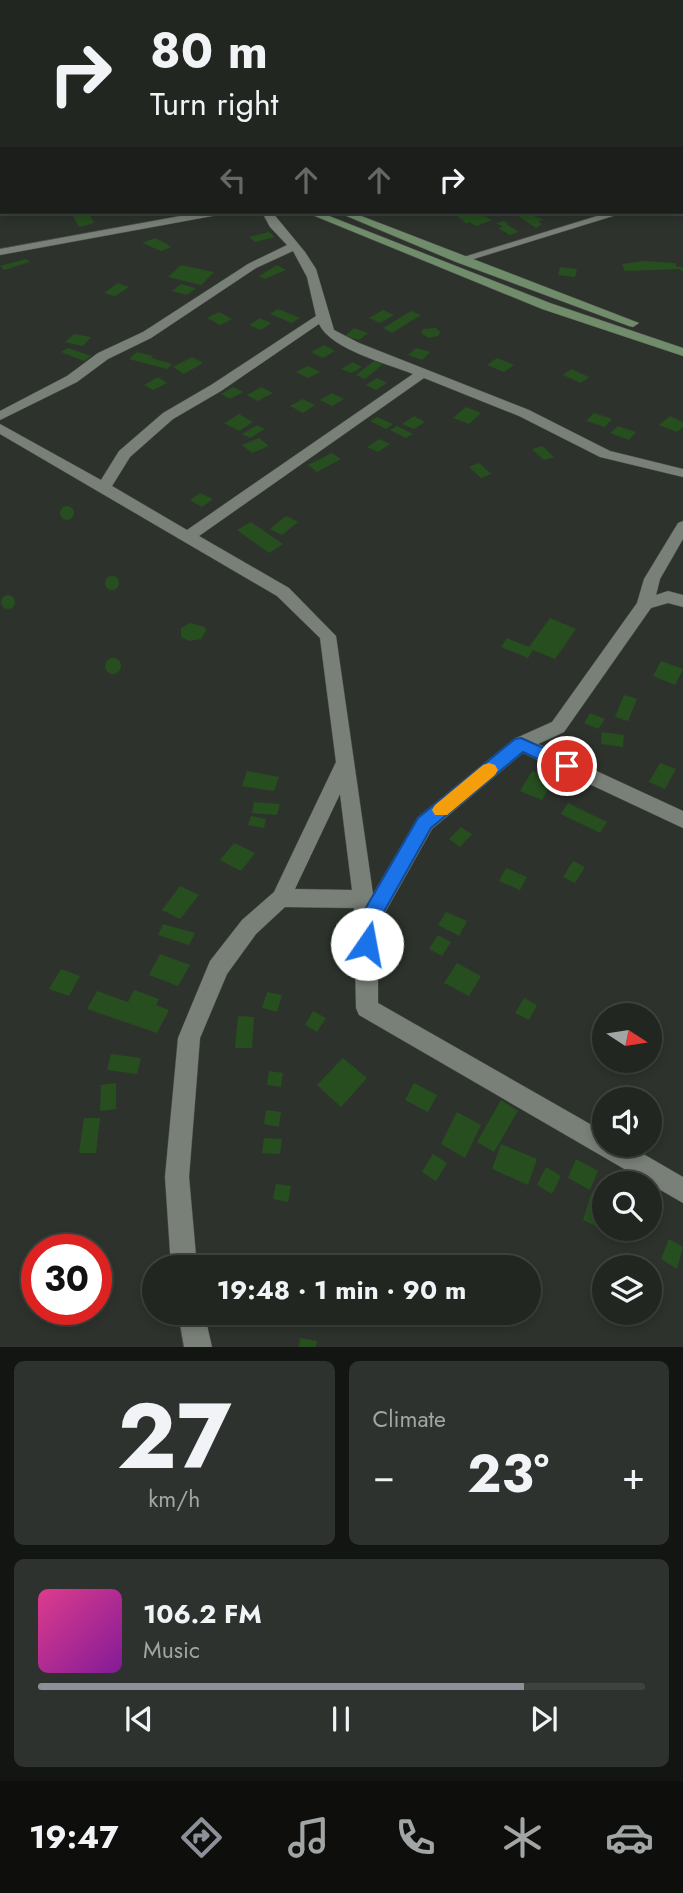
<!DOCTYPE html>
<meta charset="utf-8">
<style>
body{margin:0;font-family:Jost,sans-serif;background:#2e322e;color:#f1f3f6;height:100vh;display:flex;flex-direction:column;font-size:26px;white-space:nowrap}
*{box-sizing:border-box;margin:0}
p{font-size:23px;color:#a2a5a5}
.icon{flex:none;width:38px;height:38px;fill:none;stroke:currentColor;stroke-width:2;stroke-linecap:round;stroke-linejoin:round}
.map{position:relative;height:1347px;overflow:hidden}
.panel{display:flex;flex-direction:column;gap:14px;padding:14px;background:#131512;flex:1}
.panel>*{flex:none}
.guide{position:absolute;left:0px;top:0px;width:684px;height:214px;box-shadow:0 4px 10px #0003,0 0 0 2px #3f433f;background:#222621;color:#f1f3f6;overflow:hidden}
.needle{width:46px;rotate:102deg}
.buttons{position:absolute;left:592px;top:1003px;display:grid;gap:14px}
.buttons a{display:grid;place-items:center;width:70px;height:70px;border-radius:50%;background:#222621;box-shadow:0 4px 10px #0003,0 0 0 2px #3f433f;font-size:35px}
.speed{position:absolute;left:21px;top:1234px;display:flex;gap:14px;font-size:35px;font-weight:700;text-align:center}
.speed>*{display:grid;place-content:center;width:91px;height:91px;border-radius:50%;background:#222621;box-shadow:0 4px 10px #0003,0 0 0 2px #3f433f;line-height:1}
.speed .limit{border:10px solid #d22;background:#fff;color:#111}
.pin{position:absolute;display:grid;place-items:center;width:60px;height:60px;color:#fff;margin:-30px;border:4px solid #fff;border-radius:50%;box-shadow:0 2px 7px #0007}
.me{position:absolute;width:77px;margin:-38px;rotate:12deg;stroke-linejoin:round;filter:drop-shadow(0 0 5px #0008)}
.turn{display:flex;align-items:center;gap:24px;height:147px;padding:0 35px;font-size:32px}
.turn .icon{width:91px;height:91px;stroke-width:2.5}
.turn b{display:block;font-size:49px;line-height:60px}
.lanes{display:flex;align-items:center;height:66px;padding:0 35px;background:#0003;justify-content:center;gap:35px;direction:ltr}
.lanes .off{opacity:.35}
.big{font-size:52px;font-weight:700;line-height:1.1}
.panel .card{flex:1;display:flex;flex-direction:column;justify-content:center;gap:10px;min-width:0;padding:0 24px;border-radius:10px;background:#2e322e}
.panel .dial{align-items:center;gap:0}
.dial b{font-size:91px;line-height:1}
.song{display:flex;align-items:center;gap:21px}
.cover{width:84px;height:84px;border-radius:10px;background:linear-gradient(135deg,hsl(330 70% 55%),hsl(290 70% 35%))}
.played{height:7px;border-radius:4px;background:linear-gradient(90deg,#8c9099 80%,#3f433f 80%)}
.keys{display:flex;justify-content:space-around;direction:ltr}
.heat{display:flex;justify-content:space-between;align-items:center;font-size:38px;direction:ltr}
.panel .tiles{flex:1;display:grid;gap:14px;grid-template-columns:1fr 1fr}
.card:last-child{grid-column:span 2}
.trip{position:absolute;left:142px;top:1255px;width:399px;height:70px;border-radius:35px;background:#222621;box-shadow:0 4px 10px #0003,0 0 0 2px #3f433f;font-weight:700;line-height:70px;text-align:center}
.menu{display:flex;height:112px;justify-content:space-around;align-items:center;background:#0e0f0d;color:#a2a5a5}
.menu .icon{width:49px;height:49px}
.menu .active{color:#8c9099}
.menu b{font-size:32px;color:#f1f3f6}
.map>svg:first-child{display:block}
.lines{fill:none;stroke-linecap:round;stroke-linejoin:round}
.river{fill:#021f00;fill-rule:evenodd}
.building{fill:#264e1f}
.minor-casing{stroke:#4a4f49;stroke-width:1}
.secondary-casing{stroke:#4a4f49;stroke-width:1}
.minor{fill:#798078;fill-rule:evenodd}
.secondary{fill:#708c6b;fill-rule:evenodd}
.route{fill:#1a73e8;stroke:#114b97;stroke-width:2}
.slow{fill:#f59e0b}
</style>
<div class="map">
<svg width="683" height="1347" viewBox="0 0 683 1347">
<rect width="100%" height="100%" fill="#2d332c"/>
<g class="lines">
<g class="river">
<polygon points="474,0 492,0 473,2"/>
<rect x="0" y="7" width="2" height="10"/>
</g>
</g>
<g class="building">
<polygon points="453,212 475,212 492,220 476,226 470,222 466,223"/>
<polygon points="512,212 525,212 544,220 538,221 542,224 536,228"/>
<polygon points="79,215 90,215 94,223 79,227 73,216"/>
<polygon points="504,221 509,224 506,224 519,232 510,235 498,228 503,227 496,223"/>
<polygon points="269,232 275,237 255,242 249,237"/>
<polygon points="155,238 165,243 171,247 161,251 142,243"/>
<polygon points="26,259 30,262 4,270 0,266"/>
<polygon points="644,261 675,263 677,267 683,267 683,272 679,269 625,271 622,264"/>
<polygon points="181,265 214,272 201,285 168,277"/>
<polygon points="277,265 286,270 265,279 259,276"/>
<polygon points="560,267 577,269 575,277 558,275"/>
<polygon points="118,283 129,287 115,296 104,293"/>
<polygon points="181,284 196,288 187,295 172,291"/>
<polygon points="278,309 300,318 292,323 270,314"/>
<polygon points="383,310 394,315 380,323 369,318"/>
<polygon points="411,311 421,315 392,333 383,328"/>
<polygon points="219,312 232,319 220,325 207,318"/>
<polygon points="260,318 271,323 261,330 249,325"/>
<polygon points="354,328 368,333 359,340 345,336"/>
<polygon points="436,328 440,332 438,336 429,338 421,333 423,329"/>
<polygon points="74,334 91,337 83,346 65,342"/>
<polygon points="324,345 335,351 323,358 311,352"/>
<polygon points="68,348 91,356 84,361 61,352"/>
<polygon points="416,348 430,352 422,360 408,355"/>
<polygon points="137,352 153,356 151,358 172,364 167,369 129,359"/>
<polygon points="192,357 203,363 184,374 173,367"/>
<polygon points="497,358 514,365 504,372 487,365"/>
<polygon points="374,361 383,364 365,379 356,375"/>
<polygon points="353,362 362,367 351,373 341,369"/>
<polygon points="308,366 320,372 308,378 296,372"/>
<polygon points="571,369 589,377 581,383 563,375"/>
<polygon points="158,377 167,383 153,390 144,385"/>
<polygon points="377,378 387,383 376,390 366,385"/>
<polygon points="233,387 243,392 230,399 221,394"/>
<polygon points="261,387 273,393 258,401 247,395"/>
<polygon points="332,393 344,399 332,406 320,400"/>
<polygon points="303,399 315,405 303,413 290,406"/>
<polygon points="466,407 481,413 469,424 453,418"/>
<polygon points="594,413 612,419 605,427 586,421"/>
<polygon points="239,414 253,422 239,431 224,423"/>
<polygon points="414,416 425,422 414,429 402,424"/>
<polygon points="670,416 683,422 683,427 677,432 659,425"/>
<polygon points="377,417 393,424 386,429 370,421"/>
<polygon points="257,425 265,429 250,438 242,434"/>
<polygon points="397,426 413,434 406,438 390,430"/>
<polygon points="618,426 636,432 629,440 610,433"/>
<polygon points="259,438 269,446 252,453 242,445"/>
<polygon points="379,439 390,444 378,452 367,447"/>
<polygon points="542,446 554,457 544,460 532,449"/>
<polygon points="332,453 341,459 317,472 308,465"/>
<polygon points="479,463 491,474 481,478 469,467"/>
<polygon points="200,493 213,499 202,507 190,500"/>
<circle cx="67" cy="513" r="7"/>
<polygon points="286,516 298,522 282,535 270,529"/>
<polygon points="251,522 283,544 269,553 237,530"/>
<circle cx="112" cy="583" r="7"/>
<circle cx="8" cy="602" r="7"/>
<polygon points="550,618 576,629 555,659 533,650 528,658 501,647 507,638 529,647"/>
<polygon points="190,623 205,627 206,631 201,639 189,641 181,637 181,628"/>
<circle cx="113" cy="666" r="8"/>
<polygon points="661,661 683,669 675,685 653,676"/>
<polygon points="624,695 637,699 628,721 615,717"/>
<polygon points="590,713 605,719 598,729 584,723"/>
<polygon points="602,732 624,735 623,747 601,744"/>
<polygon points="660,763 676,769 665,789 649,782"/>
<polygon points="247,771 279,777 274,791 242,786"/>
<polygon points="532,771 554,780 542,800 520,791"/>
<polygon points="254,802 280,804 277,815 252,813"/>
<polygon points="568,803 607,822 600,833 561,814"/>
<polygon points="251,816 266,819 264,828 248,825"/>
<polygon points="461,827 472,834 460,847 449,839"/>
<polygon points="234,843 255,853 241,871 220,860"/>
<polygon points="573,861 585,867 575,883 563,877"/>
<polygon points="506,868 527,877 520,890 499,881"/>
<polygon points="180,886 199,895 180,919 162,910"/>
<polygon points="446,912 467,921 459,936 438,925"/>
<polygon points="163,924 195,933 189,945 158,935"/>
<polygon points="438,935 451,942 442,956 429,949"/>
<polygon points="160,954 190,965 178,986 149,975"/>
<polygon points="457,963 481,976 469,996 444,983"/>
<polygon points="61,969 80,976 69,996 49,989"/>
<polygon points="134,990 159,999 156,1005 169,1010 157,1033 87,1009 97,991 128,1002"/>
<polygon points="267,992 282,995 277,1012 262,1008"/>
<polygon points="524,998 537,1005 529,1020 515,1013"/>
<polygon points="313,1011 326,1018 317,1032 305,1025"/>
<polygon points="238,1016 254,1017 252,1048 235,1048"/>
<polygon points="111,1054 141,1058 137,1074 107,1070"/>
<polygon points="343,1058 367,1078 341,1107 317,1085"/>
<polygon points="269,1071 283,1073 281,1087 267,1085"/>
<polygon points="116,1083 116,1109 100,1111 101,1085"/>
<polygon points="414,1083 437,1095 428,1112 405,1100"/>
<polygon points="501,1100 518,1111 494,1152 477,1142"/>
<polygon points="266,1110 281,1112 279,1127 264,1124"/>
<polygon points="457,1112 481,1125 465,1158 441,1144"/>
<polygon points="84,1118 100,1118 96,1153 79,1153"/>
<polygon points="264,1138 282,1139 280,1154 262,1153"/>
<polygon points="501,1144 537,1159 528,1185 492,1169"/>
<polygon points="433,1154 447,1163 436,1181 422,1172"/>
<polygon points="576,1159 598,1171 590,1190 568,1178"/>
<polygon points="546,1167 561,1176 552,1194 537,1185"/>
<polygon points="276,1184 291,1186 288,1202 273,1199"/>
<polygon points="591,1193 604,1199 604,1228 623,1228 621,1238 583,1220"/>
<polygon points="669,1239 683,1247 677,1269 661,1259"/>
<polygon points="300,1338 317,1341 316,1347 299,1347"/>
</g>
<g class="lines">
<defs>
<g id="minor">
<rect x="682" y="80" width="1" height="6"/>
<rect x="682" y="140" width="1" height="6"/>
<rect x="682" y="194" width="1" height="6"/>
<polygon points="202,212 223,212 218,215 0,255 0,249"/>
<path d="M262,212H272L305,252L316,269L334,330L359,343L529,410L610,451L683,469V477L600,457L519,416L424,378L199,536L289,588L336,636L373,894L418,817L514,739L552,722L637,603L644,579L678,523L683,521V539L660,579L656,595L668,591L683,595V607L668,603L651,608L564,732L538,744L683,811V828L523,753L432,829L378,925V1003L604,1132V1144H626L683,1177V1203L359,1015L356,1008L354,908L285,907L256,934L227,974L200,1038L189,1177L197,1267H171L165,1177L178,1038L210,961L242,920L274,892L336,762L320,638L277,596L0,434V424L101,480L119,451L163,413L211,385L316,316L307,277L293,251L256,268L151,338L108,359L77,382L0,420V411L67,376L98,353L143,332L248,264L287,245L270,227ZM319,324C330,349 388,364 413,374L187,530L112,486L130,457L173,419L221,391ZM340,794L352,890L295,889Z"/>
<polygon points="610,212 626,212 464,262 454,260"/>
<polygon points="178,1312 204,1312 212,1347 184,1347"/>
</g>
<g id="secondary">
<polygon points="0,74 2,75 2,81 0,80"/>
<polygon points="305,212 319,212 550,303 683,348 683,356 542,309"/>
<polygon points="337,212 351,212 639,323 633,327 629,326 456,262"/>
</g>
</defs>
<use href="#minor" class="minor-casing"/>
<use href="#secondary" class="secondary-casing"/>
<use href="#minor" class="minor"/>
<use href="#secondary" class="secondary"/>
</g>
<polygon class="route" points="521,738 573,761 576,766 573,770 561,770 523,752 431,828 377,924 377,944 374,951 367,953 360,951 357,944 357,923 418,818 515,739"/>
<polygon class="slow" points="489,763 495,765 498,770 495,775 447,815 435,815 432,810 435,805 483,765"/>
</svg>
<div class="buttons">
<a><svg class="needle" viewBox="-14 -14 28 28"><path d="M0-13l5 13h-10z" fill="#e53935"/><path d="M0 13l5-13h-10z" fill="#a2a5a5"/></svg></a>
<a><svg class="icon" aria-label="sound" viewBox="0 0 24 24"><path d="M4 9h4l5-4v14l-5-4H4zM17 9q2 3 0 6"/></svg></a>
<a><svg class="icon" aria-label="search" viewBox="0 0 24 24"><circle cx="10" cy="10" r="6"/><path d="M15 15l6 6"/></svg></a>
<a><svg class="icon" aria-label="layers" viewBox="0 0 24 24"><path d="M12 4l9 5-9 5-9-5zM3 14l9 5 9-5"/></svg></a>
</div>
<div class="speed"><div class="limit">30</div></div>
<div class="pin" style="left:567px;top:766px;background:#d93025"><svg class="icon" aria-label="arrive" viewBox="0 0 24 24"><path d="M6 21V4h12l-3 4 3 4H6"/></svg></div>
<svg class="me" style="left:367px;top:944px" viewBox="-20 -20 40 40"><circle r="19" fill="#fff"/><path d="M0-13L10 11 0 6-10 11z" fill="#1a73e8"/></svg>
<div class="trip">19:48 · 1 min · 90 m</div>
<div class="guide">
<div class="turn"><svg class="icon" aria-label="right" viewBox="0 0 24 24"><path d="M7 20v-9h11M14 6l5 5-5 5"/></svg><div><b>80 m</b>Turn right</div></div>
<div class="lanes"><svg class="icon off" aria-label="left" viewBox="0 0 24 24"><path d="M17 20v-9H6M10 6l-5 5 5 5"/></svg><svg class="icon off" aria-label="ahead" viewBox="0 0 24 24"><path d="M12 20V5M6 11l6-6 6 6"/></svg><svg class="icon off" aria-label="ahead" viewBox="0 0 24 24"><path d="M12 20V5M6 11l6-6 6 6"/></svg><svg class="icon" aria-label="right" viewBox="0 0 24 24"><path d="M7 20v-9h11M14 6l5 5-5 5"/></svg></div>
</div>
</div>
<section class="panel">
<div class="tiles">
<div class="card dial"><b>27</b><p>km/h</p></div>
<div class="card"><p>Climate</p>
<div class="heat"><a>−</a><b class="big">23°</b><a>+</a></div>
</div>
<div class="card">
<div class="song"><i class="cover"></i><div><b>106.2 FM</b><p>Music</p></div></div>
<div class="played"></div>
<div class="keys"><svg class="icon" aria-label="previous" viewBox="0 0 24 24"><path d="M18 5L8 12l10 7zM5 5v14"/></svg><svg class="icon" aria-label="pause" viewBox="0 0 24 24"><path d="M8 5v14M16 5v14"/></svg><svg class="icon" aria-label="next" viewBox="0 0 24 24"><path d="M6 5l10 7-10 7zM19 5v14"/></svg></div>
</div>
</div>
</section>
<nav class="menu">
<b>19:47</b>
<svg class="icon active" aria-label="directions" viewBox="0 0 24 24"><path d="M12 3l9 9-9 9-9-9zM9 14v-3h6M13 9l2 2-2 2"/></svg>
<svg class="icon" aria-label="music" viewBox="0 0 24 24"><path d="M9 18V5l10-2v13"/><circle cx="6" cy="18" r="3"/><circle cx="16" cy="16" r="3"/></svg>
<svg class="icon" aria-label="phone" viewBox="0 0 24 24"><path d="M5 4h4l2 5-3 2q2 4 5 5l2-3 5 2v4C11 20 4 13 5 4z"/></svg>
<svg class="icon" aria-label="climate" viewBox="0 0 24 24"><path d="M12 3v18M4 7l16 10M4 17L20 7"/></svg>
<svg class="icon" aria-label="car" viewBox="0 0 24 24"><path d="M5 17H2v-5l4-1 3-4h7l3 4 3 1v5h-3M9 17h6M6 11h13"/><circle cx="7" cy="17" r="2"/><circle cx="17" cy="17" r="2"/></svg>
</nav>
